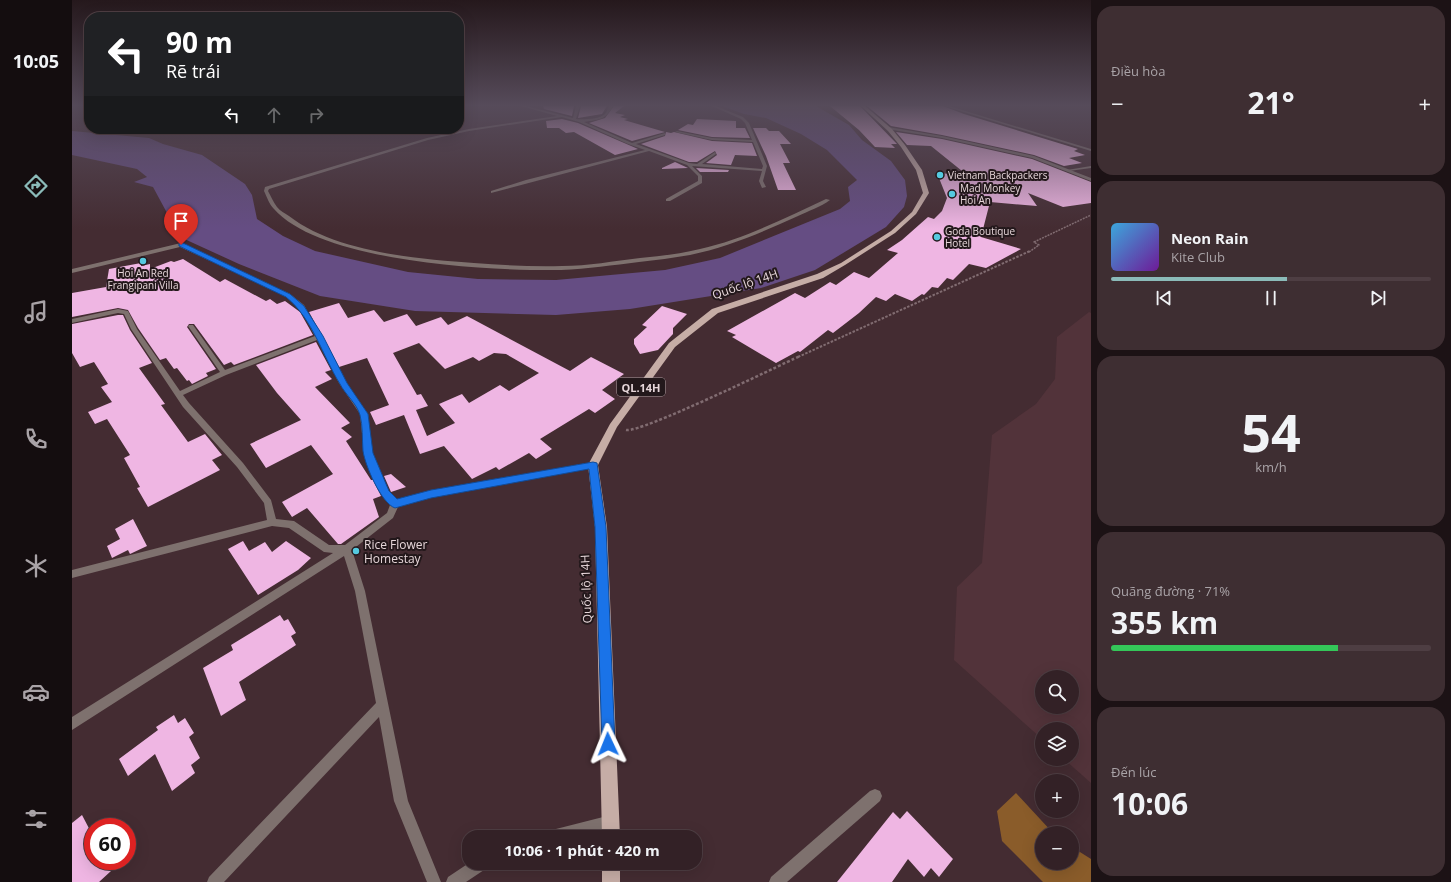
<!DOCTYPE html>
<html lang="vi">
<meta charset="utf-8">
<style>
body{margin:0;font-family:"Open Sans",sans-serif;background:#3e2e32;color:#f1f3f6;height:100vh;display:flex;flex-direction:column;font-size:15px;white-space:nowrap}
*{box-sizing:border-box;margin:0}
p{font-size:13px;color:#a9a3a7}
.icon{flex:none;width:22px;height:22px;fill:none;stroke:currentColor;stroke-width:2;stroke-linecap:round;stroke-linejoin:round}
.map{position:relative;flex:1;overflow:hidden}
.sheet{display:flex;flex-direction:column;gap:6px;padding:6px;background:#1c1215;width:360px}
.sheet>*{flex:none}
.banner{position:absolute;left:12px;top:12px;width:380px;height:122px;border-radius:16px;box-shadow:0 4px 16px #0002,0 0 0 1px #4e3e43;background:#202124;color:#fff;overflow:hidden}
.fabs{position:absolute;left:963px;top:670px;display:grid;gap:8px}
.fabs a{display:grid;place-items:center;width:44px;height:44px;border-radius:50%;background:#332126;box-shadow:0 4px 16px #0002,0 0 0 1px #4e3e43;font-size:20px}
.speed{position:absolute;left:12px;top:818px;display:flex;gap:8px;font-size:20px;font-weight:700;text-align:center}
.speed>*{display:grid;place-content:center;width:52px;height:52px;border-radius:50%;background:#332126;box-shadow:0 4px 16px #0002,0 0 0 1px #4e3e43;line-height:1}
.speed .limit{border:6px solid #d22;background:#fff;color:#111}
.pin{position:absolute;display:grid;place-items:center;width:34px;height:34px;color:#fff;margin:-41px -17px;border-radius:50% 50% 50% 0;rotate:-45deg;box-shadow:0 0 4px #0007}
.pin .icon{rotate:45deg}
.me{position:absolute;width:44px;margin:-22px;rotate:358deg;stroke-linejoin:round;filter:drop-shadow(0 0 3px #0008)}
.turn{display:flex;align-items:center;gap:14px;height:84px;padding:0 16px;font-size:18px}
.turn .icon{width:52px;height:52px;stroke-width:2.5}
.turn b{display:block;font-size:28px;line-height:34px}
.lanes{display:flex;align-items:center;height:38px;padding:0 16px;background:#0003;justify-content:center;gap:20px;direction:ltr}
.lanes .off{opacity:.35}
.big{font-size:30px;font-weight:700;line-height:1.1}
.sheet .widget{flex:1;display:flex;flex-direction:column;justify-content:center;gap:6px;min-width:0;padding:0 14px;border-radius:16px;background:#3e2e32}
.sheet .dial{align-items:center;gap:0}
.dial b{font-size:52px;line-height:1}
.song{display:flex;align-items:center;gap:12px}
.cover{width:48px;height:48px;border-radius:6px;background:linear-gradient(135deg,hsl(200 70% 55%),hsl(280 70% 35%))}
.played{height:4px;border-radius:2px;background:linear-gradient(90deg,#8bbbb9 55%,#4e3e43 55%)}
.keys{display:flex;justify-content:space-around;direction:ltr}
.heat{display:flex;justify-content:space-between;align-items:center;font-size:22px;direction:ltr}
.charge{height:6px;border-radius:3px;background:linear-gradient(90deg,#34c759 71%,#4e3e43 0)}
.trip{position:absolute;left:390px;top:830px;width:240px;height:40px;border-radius:16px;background:#332126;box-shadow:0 4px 16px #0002,0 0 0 1px #4e3e43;font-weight:700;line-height:40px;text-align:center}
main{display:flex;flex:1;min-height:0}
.dock{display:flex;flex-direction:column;width:72px;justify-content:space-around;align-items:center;background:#140d0f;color:#a9a3a7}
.dock .icon{width:28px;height:28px}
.dock .on{color:#8bbbb9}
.dock b{font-size:18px;color:#f1f3f6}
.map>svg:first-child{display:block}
.built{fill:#52333a;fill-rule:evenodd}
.forest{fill:#8a5c2a}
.water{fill:#654d83}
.building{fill:#efb6e3;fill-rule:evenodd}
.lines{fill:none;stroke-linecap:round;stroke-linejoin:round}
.path-far2{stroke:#816c71;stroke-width:1.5;stroke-dasharray:2 1;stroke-linecap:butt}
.path-far1{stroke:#816c71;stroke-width:2;stroke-dasharray:2.5 1.5;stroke-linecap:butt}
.path{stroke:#816c71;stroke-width:2.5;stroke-dasharray:3 2;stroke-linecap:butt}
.service{fill:#7e716e;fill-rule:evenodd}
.minor{fill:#7e716e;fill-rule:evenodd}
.primary{fill:#c6ada6;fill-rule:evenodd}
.route{fill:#1a73e8;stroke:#114b97}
.poi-dot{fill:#55cae0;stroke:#23181b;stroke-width:1.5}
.labels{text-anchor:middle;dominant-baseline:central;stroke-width:4;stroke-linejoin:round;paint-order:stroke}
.far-poi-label{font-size:10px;fill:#e6d6d9;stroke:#23181b;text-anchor:start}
.shield{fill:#23181b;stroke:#ac9da0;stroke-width:1}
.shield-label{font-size:11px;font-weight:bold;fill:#e6d6d9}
.street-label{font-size:12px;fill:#e6d6d9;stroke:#23181b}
.poi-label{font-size:12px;fill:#e6d6d9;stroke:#23181b;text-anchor:start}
</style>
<main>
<nav class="dock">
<b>10:05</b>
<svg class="icon on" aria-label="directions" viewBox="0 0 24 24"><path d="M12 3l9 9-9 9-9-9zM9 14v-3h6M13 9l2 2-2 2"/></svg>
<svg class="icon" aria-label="music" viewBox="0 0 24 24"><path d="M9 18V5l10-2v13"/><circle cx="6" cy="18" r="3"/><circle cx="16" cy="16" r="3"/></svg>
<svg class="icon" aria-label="phone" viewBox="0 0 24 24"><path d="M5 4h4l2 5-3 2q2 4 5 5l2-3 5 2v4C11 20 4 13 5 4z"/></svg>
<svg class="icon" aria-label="climate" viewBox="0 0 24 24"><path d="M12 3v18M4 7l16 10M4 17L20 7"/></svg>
<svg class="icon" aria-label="car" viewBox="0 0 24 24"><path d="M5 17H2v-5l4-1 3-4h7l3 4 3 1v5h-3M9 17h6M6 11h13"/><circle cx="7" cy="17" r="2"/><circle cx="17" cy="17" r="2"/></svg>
<svg class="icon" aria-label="filters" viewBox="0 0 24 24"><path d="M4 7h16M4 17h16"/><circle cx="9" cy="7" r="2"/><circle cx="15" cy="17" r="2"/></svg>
</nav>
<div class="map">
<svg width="1019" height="882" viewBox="0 0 1019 882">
<rect width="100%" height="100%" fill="#442c32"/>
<path class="built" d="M1017,312L1019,313V783L992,759H1000V729H970V739L882,660L885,587L910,563L920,435L964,404L983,379L985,337ZM970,677H1000V707H970Z"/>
<polygon class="forest" points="944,793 981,833 970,833 970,863 1000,863 1000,847 1019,859 1019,882 971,882 930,841 925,811"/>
<polygon class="water" points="650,106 744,106 777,125 790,140 819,161 833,180 835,196 832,207 814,227 743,270 689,288 558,309 484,315 343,311 248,296 167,264 108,237 81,187 62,182 75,177 65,169 0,155 0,131 77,138 91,144 130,155 173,184 180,195 185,219 211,236 243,251 336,272 406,279 484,280 593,270 648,258 768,209 778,201 776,187 785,180 755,150 729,134 694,118 672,114"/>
<g class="building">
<polygon points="471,106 502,106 500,116 472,109"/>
<polygon points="509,106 535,106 530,114 506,118"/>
<polygon points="542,106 552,106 543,113 553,115 548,117 556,119 552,120 593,132 560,141 517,123 533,118"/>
<polygon points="758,106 788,106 825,144 819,144 823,148 803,147 787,130"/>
<polygon points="795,106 871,106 892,114 1006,149 1002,151 1013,155 997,158 1010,163 992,166 962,155 870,135 819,126"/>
<polygon points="490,119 506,123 566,149 543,155 502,132 494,133 487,128 475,128 474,121"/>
<polygon points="625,119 664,121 664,128 673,128 678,138 640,137 606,130 616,124 621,125"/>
<polygon points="681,128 694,128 697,131 707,131 719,144 708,144 718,163 711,163 724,190 706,190 694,156"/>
<polygon points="594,132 599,133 602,132 640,141 680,143 685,156 663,155 659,165 634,163 645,155 643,151 625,162 617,162 569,144 593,136"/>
<polygon points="824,132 870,139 960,159 1019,182 1019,203 991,207 956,193 965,206 918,202 909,237 949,249 914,268 897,264 881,280 875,278 866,288 860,287 852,295 850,294 840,301 823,294 814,301 804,297 787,313 761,333 756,330 728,352 726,351 704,363 660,337 664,335 655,331 723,293 733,298 758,282 764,285 782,272 797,278 826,253 815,250 830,240 856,217 862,219 870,211 875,198 865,173 895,175 859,146 835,145"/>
<polygon points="603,162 616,168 590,169 590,168"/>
<polygon points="624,168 657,170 656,172 628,172"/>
<polygon points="111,259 148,282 153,279 194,301 198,299 205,304 213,301 228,312 241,335 162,365 159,362 152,365 122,324 117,324 115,327 144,369 134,373 136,376 120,384 117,380 115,381 105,368 102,369 94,358 88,360 66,328 56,310 46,308 0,317 0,293 34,287 37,269 69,263 69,266 78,264 78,269 99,261 102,262"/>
<path d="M267,303L276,318L302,310L312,322L335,314L344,326L369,317L376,325L395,316L498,371L519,357L552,374L530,390L543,399L523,413L517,409L468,439L480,449L464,459L457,453L427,470L424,467L400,479L372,446L348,454L332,415L304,425L298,412L317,405L295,358L267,367L237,312ZM347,343L373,369L401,357L407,361L422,353L434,354L467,373L437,391L428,385L397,403L390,394L367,404L383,423L355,436L344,410L356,406L349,394L345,395L321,353Z"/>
<polygon points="590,306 615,314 601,328 601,334 586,350 568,354 562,344 562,339 575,327 570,325"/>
<polygon points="46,315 51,315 58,330 80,363 67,368 93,404 89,405 116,442 133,434 150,455 140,460 148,470 76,507 65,488 68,487 52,458 58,455 35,419 23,424 16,412 40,402 29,387 36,384 22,362 8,367 0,353 0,324"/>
<polygon points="244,342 259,370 253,372 260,379 243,387 278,423 269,428 280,437 274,441 299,480 301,480 309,496 301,499 307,517 269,544 266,544 235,508 220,517 210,502 261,474 239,445 194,468 178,444 229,420 205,393 184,365"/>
<polygon points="319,474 334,487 319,492 312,476"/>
<polygon points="61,519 75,546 58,554 56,550 40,558 35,546 48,539 43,529"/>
<polygon points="171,541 177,551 193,542 200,552 214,541 239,558 226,570 186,595 156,549"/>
<polygon points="208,615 212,621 216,619 224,633 219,636 224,645 167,682 174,700 149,716 131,668 161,650 159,645"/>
<polygon points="102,715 106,723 113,718 122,733 117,737 128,758 119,765 123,773 100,791 83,754 56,776 47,759 86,730 84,727"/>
<polygon points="835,811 881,859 867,877 859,868 852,877 836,859 820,882 765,882 821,812 828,819"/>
<polygon points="10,815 21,836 21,861 34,861 39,871 27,882 0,882 0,823"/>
</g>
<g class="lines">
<polyline class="path-far2" points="957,252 967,245 962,242 1019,215"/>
<polyline class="path-far1" points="726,357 958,251"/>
<path class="path" d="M554,430C569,433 704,367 728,356"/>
<polygon class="service" points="816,127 870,136 962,156 1019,178 1019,181 960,158 870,138 815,129"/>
<g class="minor">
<path d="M449,106H454L501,118L504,106H508L504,119C510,120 528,119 533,114C535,112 536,108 537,106H541C533,121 528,119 512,122L560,143L593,133V135L564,144L617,163L625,164L643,152L644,154L630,164L690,169L691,166L681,142L640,140L603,132L605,131L640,138L680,140L673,123L669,119L640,106H644L671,117L677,123L695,166L691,181L694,187L690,188L687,181L690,171L620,166L630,176V183L598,201H594V199L626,181V176L615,165L577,151L419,193V191L454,180L573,150L556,144L507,122L490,117L397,131L356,140L197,189L196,191C199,196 201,202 205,207C208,211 213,213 217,216C263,252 345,259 402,263C431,265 461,267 490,266C516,266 542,261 568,258C588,256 608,254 628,249C672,239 713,218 754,199L758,200C749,207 736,211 726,216C691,232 656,247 618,255C601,258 584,260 567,262C541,265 516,269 489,270C420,271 250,263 202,209C197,204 195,197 192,191L193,187L355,138L397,129L485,116Z"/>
<polygon points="872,106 877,106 1019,149 1019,151"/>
<polygon points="1019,166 1019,168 997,171 995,170"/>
<path d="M109,243L218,294L232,305L274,383L296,414L300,453L317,492L325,500L359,491L521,462L524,463L525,465L524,467L521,468L359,497L326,507L321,518L280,550L293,591L336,801L369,882H355L322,801L307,717L152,882H135L137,877L304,703L283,591L272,556L0,730V717L261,553L252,552L217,528L200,526L0,578V570L195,520L192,503L165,467L111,407L59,329L52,314L46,313L0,323V319L46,309L56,311L65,329L108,391L148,372L116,326L117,325H121L153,370L243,336L227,306L214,296L108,247L0,273V269ZM245,340L267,383L288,414L292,453L309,494L318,505L315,513L273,545H257L222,521L204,519L199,500L171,463L117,403L111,395L154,375Z"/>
<polygon points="803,789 808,791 810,796 808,801 715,882 697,882 699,877 798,791"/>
<polygon points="539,815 544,817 546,822 544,827 539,829 507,837 473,837 475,832 480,830"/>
<polygon points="397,863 417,863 415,868 394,882 374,882 376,877"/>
</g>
<g class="primary">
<polygon points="789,106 793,106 820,129 833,145 850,170 857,193 844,214 823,233 773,265 751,278 646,313 603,347 545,427 526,465 535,527 548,837 530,837 523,527 516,465 538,424 597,343 640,309 745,274 769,263 819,231 840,212 851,193 844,170 829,147 816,131"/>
<rect x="530" y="863" width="18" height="19"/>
</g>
</g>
<linearGradient id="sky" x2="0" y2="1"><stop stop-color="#25181c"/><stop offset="0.46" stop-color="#564b5a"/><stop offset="1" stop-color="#564b5a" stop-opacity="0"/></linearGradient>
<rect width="1019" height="229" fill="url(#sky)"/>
<path class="route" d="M107,243H111L218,294L232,306L251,336L275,383L296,414L301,453L317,491L325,499L359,490L521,462L525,463L534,527L543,744L541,749L536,751L532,749L530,744L523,527L517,469L359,498L323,508C309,503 293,465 291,451C290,439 291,426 288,415C285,404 273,394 268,384C250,355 241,319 214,297L107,246Z"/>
<g class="poi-dot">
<circle cx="868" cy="175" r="4"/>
<circle cx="880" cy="194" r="4"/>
<circle cx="865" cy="237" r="4"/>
<circle cx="71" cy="261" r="4"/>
<circle cx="284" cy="551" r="4"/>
</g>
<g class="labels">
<g class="far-poi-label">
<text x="876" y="175">Vietnam Backpackers</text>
<text x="888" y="188">Mad Monkey<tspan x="888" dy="12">Hoi An</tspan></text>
<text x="873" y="231">Goda Boutique<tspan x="873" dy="12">Hotel</tspan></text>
<text x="71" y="273" text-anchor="middle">Hoi An Red<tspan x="71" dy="12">Frangipani Villa</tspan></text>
</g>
<rect class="shield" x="545" y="378" width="48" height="18" rx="3"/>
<g class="shield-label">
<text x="569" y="387">QL.14H</text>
</g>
<g class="street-label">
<text transform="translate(673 284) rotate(-19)">Quốc lộ 14H</text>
<text transform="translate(514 589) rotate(-92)">Quốc lộ 14H</text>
</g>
<g class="poi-label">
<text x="292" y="544">Rice Flower<tspan x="292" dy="14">Homestay</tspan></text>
</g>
</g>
</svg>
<div class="fabs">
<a><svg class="icon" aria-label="search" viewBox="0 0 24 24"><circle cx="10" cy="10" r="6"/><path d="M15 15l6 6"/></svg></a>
<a><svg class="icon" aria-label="layers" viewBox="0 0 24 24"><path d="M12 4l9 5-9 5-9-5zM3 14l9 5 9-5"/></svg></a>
<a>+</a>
<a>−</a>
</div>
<div class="speed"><div class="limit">60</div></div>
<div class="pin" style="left:109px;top:245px;background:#d93025"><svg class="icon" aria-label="arrive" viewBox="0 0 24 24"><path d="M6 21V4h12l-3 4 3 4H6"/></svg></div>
<svg class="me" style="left:536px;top:744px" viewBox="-20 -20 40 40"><path d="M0-17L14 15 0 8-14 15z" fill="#1a73e8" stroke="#fff" stroke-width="4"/></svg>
<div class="trip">10:06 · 1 phút · 420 m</div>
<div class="banner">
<div class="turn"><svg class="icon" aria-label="left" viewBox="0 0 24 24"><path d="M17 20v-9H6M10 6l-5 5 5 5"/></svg><div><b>90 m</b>Rẽ trái</div></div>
<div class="lanes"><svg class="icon" aria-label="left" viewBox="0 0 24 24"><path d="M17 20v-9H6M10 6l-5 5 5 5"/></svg><svg class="icon off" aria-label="ahead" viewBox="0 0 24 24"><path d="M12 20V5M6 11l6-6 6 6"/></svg><svg class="icon off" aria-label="right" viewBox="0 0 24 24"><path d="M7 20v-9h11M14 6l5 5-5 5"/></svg></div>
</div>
</div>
<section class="sheet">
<div class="widget"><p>Điều hòa</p>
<div class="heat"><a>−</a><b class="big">21°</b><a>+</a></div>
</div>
<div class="widget">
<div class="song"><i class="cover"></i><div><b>Neon Rain</b><p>Kite Club</p></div></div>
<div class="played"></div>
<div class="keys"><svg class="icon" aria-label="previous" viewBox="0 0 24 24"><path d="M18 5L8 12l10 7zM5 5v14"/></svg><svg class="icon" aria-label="pause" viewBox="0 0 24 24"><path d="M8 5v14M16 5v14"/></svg><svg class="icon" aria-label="next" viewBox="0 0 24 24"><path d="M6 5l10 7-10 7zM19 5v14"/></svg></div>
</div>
<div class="widget dial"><b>54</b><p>km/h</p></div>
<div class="widget"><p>Quãng đường · 71%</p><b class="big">355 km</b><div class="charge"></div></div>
<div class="widget"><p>Đến lúc</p><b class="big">10:06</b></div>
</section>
</main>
